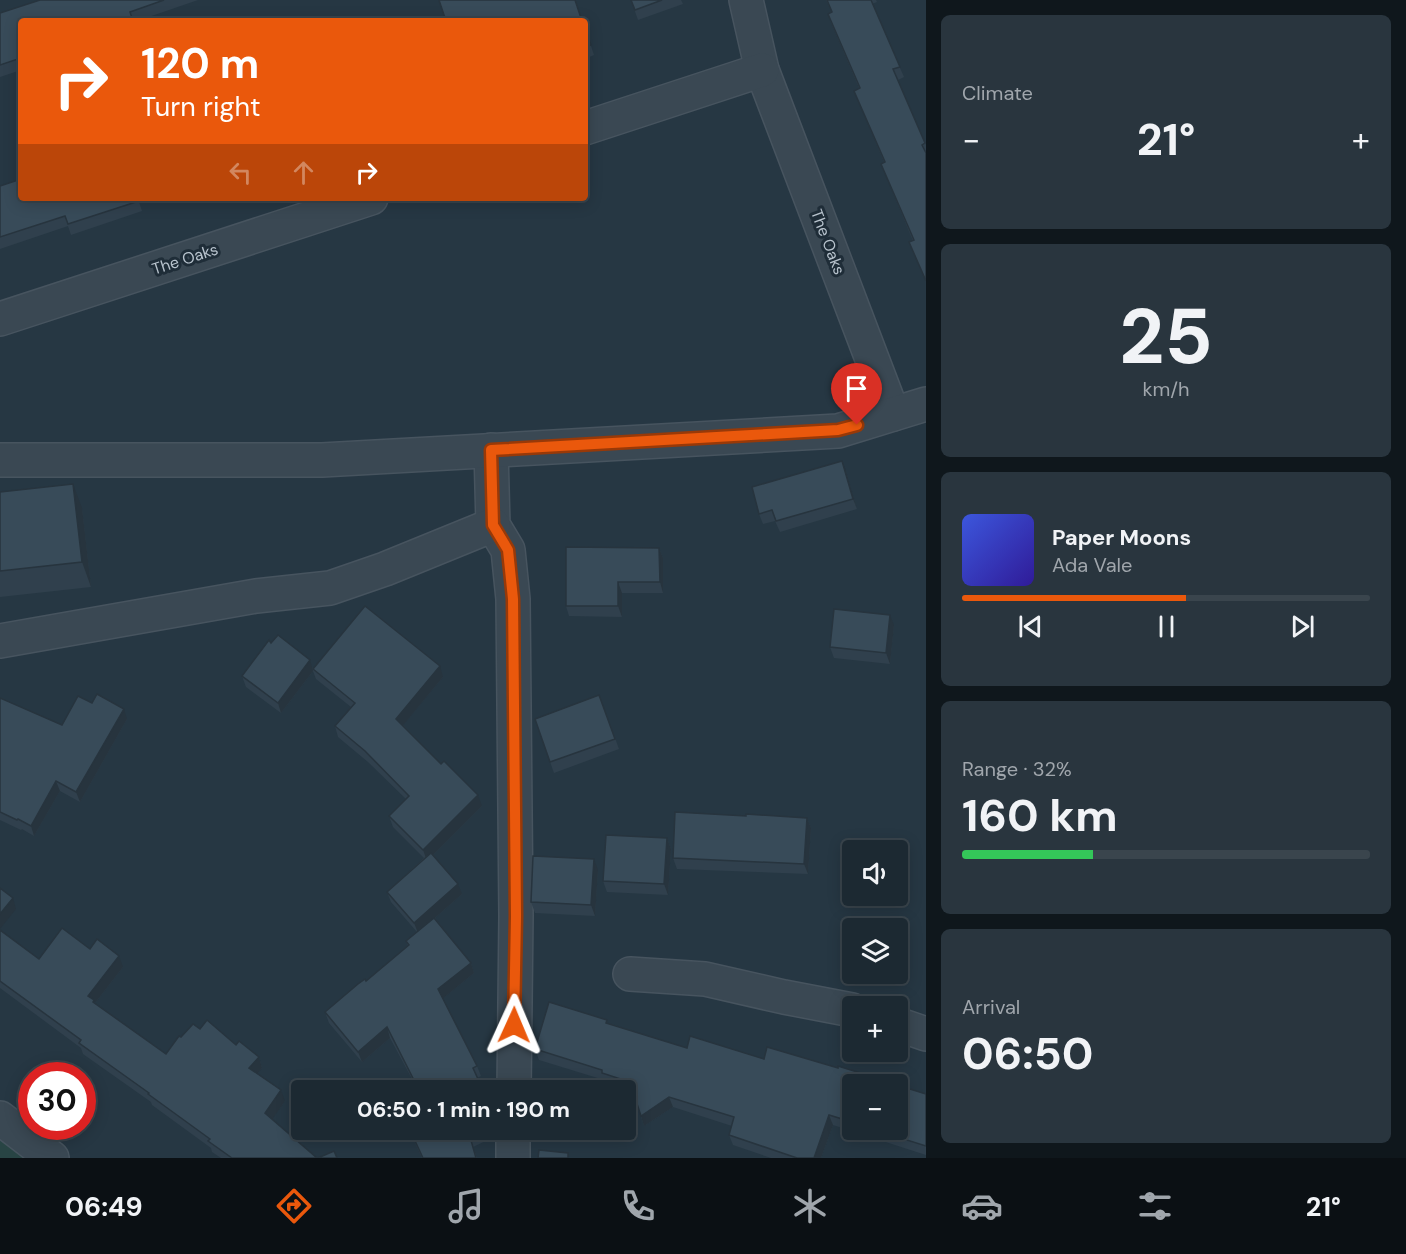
<!DOCTYPE html>
<meta charset="utf-8">
<style>
body{margin:0;font-family:"DM Sans",sans-serif;background:#29353e;color:#f1f3f6;height:100vh;display:flex;flex-direction:column;font-size:22px;white-space:nowrap}
*{box-sizing:border-box;margin:0}
p{font-size:20px;color:#a0a6ac}
.icon{flex:none;width:33px;height:33px;fill:none;stroke:currentColor;stroke-width:2;stroke-linecap:round;stroke-linejoin:round}
.map{position:relative;flex:1;overflow:hidden}
.details{display:flex;flex-direction:column;gap:15px;padding:15px;background:#0f171c;width:480px}
.details>*{flex:none}
.hud{position:absolute;left:18px;top:18px;width:570px;height:183px;border-radius:6px;box-shadow:0 3px 15px #0003,0 0 0 2px #3a454d;background:#ea580c;color:#fff;overflow:hidden}
.buttons{position:absolute;left:842px;top:840px;display:grid;gap:12px}
.buttons a{display:grid;place-items:center;width:66px;height:66px;border-radius:6px;background:#1c2932;box-shadow:0 3px 15px #0003,0 0 0 2px #3a454d;font-size:30px}
.speed{position:absolute;left:18px;top:1062px;display:flex;gap:12px;font-size:30px;font-weight:700;text-align:center}
.speed>*{display:grid;place-content:center;width:78px;height:78px;border-radius:50%;background:#1c2932;box-shadow:0 3px 15px #0003,0 0 0 2px #3a454d;line-height:1}
.speed .limit{border:9px solid #d22;background:#fff;color:#111}
.pin{position:absolute;display:grid;place-items:center;width:51px;height:51px;color:#fff;margin:-62px -26px;border-radius:50% 50% 50% 0;rotate:-45deg;box-shadow:0 0 6px #0007}
.pin .icon{rotate:45deg}
.me{position:absolute;width:66px;margin:-33px;rotate:1deg;stroke-linejoin:round;filter:drop-shadow(0 0 4px #0008)}
.turn{display:flex;align-items:center;gap:21px;height:126px;padding:0 24px;font-size:27px}
.turn .icon{width:78px;height:78px;stroke-width:2.5}
.turn b{display:block;font-size:42px;line-height:51px}
.lanes{display:flex;align-items:center;height:57px;padding:0 24px;background:#0003;justify-content:center;gap:30px;direction:ltr}
.lanes .off{opacity:.35}
.big{font-size:45px;font-weight:700;line-height:1.1}
.details .widget{flex:1;display:flex;flex-direction:column;justify-content:center;gap:9px;min-width:0;padding:0 21px;border-radius:9px;background:#29353e}
.details .dial{align-items:center;gap:0}
.dial b{font-size:78px;line-height:1}
.song{display:flex;align-items:center;gap:18px}
.cover{width:72px;height:72px;border-radius:9px;background:linear-gradient(135deg,hsl(230 70% 55%),hsl(250 70% 35%))}
.played{height:6px;border-radius:3px;background:linear-gradient(90deg,#ea580c 55%,#3a454d 55%)}
.keys{display:flex;justify-content:space-around;direction:ltr}
.heat{display:flex;justify-content:space-between;align-items:center;font-size:33px;direction:ltr}
.charge{height:9px;border-radius:4px;background:linear-gradient(90deg,#34c759 32%,#3a454d 0)}
.trip{position:absolute;left:291px;top:1080px;width:345px;height:60px;border-radius:6px;background:#1c2932;box-shadow:0 3px 15px #0003,0 0 0 2px #3a454d;font-weight:700;line-height:60px;text-align:center}
.menu{display:flex;height:96px;justify-content:space-around;align-items:center;background:#0b1014;color:#a0a6ac}
.menu .icon{width:42px;height:42px}
.menu .current{color:#ea580c}
.menu b{font-size:27px;color:#f1f3f6}
main{display:flex;flex:1;min-height:0}
.map>svg:first-child{display:block}
.green{fill:#284444}
.lines{fill:none;stroke-linecap:round;stroke-linejoin:round}
.minor-casing{stroke:#47545f;stroke-width:36}
.tertiary-casing{stroke:#47545f;stroke-width:36}
.minor{stroke:#3a4853;stroke-width:33}
.tertiary{stroke:#3a4853;stroke-width:33}
.wall{fill:#30404d}
.shaded-wall{fill:#27343e}
.building{fill:#384b59;stroke:#27343e;stroke-width:1.5}
.route-casing{stroke:#983908;stroke-width:15}
.route{stroke:#ea580c;stroke-width:10}
.labels{text-anchor:middle;dominant-baseline:central;stroke-width:6;stroke-linejoin:round;paint-order:stroke}
.street-label{font-size:16px;fill:#b8c3cd;stroke:#1f2d38}
</style>
<main>
<div class="map">
<svg width="926" height="1158" viewBox="0 0 926 1158">
<rect width="100%" height="100%" fill="#263743"/>
<polygon class="green" points="0,1140 24,1158 0,1158"/>
<g class="lines">
<defs>
<g id="minor">
<polyline points="746,0 762,70 893,414"/>
<polyline points="585,128 762,70"/>
<polyline points="0,319 371,198"/>
<polyline points="491,450 493,525 508,550 513,599 516,916 514,1090"/>
<polyline points="0,641 256,596 330,588 385,569 493,525"/>
<polyline points="630,974 705,979 784,997 852,1010"/>
<polyline points="897,1024 926,1034"/>
<polyline points="0,1118 52,1158"/>
<polyline points="513,1158 513,1130"/>
</g>
<polyline id="tertiary" points="0,460 322,460 838,431 926,404"/>
</defs>
<use href="#minor" class="minor-casing"/>
<use href="#tertiary" class="tertiary-casing"/>
<use href="#minor" class="minor"/>
<use href="#tertiary" class="tertiary"/>
</g>
<g class="wall">
<polygon points="40,0 198,0 137,21 21,21 21,70 0,77 0,13"/>
<polygon points="631,0 681,0 683,4 638,20"/>
<polygon points="826,0 876,0 877,2 872,4 904,77 898,80 926,145 926,282 909,242 913,241 881,164 884,162 854,91 859,88 832,25 828,14 832,12"/>
<polygon points="585,28 594,55 585,59"/>
<polygon points="0,186 21,198 150,198 139,202 142,211 71,235 68,226 0,249"/>
<polygon points="846,471 857,509 780,532 775,521 763,524 759,514"/>
<polygon points="0,492 82,508 91,587 0,597"/>
<polygon points="659,548 663,558 663,593 622,593 622,617 569,616 566,606"/>
<polygon points="894,625 890,664 834,658 830,647"/>
<polygon points="271,643 313,668 443,677 403,725 482,806 433,855 462,894 435,918 471,963 474,973 442,999 477,1066 481,1076 477,1078 483,1090 418,1090 390,1038 362,1062 329,1023 325,1012 366,981 408,946 406,941 417,932 391,902 387,892 424,858 393,827 389,816 406,799 368,762 338,737 335,726 351,707 316,679 313,671 281,713 246,687 242,676"/>
<polygon points="599,695 619,749 554,773 535,719"/>
<polygon points="0,698 62,725 92,703 127,719 80,802 60,791 34,836 22,829 21,830 0,820"/>
<polygon points="746,816 807,818 811,828 808,874 677,869 673,858"/>
<polygon points="667,838 671,849 668,895 607,892 603,881"/>
<polygon points="598,870 595,916 535,913 531,902"/>
<polygon points="0,930 39,959 90,949 123,967 95,1003 166,1054 181,1037 200,1029 236,1045 259,1057 262,1068 257,1074 285,1101 272,1119 317,1158 221,1158 212,1152 211,1148 152,1105 151,1102 83,1054 81,1048 0,988"/>
<polygon points="608,1023 687,1048 764,1059 852,1084 852,1130 897,1130 926,1094 926,1155 833,1125 821,1158 771,1158 733,1145 729,1135 732,1126 673,1107 644,1126 633,1092 605,1083 604,1080 539,1060 535,1049"/>
<polygon points="409,1130 495,1130 494,1137 473,1147 477,1158 422,1158"/>
</g>
<g class="shaded-wall">
<polygon points="842,461 846,471 857,509 853,499"/>
<polygon points="73,484 82,508 91,587 82,562"/>
<polygon points="659,548 663,558 663,593 660,582"/>
<polygon points="618,582 622,593 622,617 618,606"/>
<polygon points="890,615 894,625 890,664 886,653"/>
<polygon points="310,660 313,671 281,713 278,703"/>
<polygon points="440,666 443,677 400,729 396,719"/>
<polygon points="124,709 127,719 80,802 76,792"/>
<polygon points="56,781 60,791 34,836 31,826"/>
<polygon points="478,795 482,806 427,861 423,850"/>
<polygon points="807,818 811,828 808,874 804,864"/>
<polygon points="667,838 671,849 668,895 664,884"/>
<polygon points="594,859 598,870 595,916 591,905"/>
<polygon points="458,884 462,894 418,933 414,923"/>
<polygon points="13,898 16,909 0,929 0,914"/>
<polygon points="119,956 123,967 95,1003 88,996"/>
<polygon points="471,963 474,973 441,1000 438,989"/>
<polygon points="387,1027 390,1038 362,1062 358,1052"/>
<polygon points="259,1057 262,1068 253,1079 249,1068"/>
<polygon points="281,1090 285,1101 269,1124 265,1113"/>
<polygon points="669,1097 673,1107 644,1126 641,1116"/>
<polygon points="829,1115 833,1125 821,1158 814,1158"/>
<polygon points="491,1130 495,1130 494,1137"/>
</g>
<g class="building">
<polygon points="40,0 164,0 130,12 132,18 122,21 21,21 21,58 0,65 0,13"/>
<polygon points="439,0 575,0 582,21 446,21"/>
<polygon points="631,0 662,0 635,10"/>
<polygon points="827,0 871,0 900,67 893,69 925,143 922,145 926,153 926,281 909,242 914,240 881,164 885,162 854,91 860,88 828,14 832,12"/>
<polygon points="585,29 591,45 585,47"/>
<polygon points="21,179 21,198 138,198 139,201 68,224 65,216 0,237 0,186"/>
<polygon points="842,461 853,499 776,521 772,510 759,514 752,487"/>
<polygon points="73,484 82,562 0,571 0,492"/>
<polygon points="566,547 659,548 660,582 618,582 618,606 566,606"/>
<polygon points="365,606 440,666 396,719 441,764 444,761 478,795 423,850 389,816 409,796 365,751 335,726 355,703 313,669"/>
<polygon points="834,609 890,615 886,653 830,647"/>
<polygon points="278,635 310,660 278,703 242,676 269,640 271,643"/>
<polygon points="97,694 124,709 76,792 56,781 31,826 18,819 17,820 0,812 0,698 62,725 78,696 92,703"/>
<polygon points="599,695 615,739 550,762 535,719"/>
<polygon points="675,812 746,816 746,814 807,818 804,864 673,858"/>
<polygon points="606,835 667,838 664,884 603,881"/>
<polygon points="431,853 458,884 414,923 387,892"/>
<polygon points="533,856 594,859 591,905 531,902"/>
<polygon points="0,888 13,898 0,914"/>
<polygon points="434,918 471,963 438,989 477,1066 473,1068 483,1090 419,1090 387,1027 358,1052 325,1012 358,984 365,979 366,981 409,945 406,941"/>
<polygon points="62,928 90,949 97,939 119,956 88,996 94,1000 93,1002 166,1054 179,1036 181,1037 193,1024 200,1029 207,1020 236,1045 239,1041 259,1057 249,1068 281,1090 265,1113 317,1158 232,1158 208,1141 210,1139 148,1094 149,1093 79,1043 81,1040 0,981 0,930 39,959"/>
<polygon points="549,1002 607,1020 606,1023 687,1048 690,1036 764,1059 767,1047 838,1068 838,1066 896,1084 852,1084 852,1122 829,1115 814,1158 797,1158 729,1135 734,1117 669,1097 641,1116 630,1082 602,1073 602,1070 535,1049"/>
<polygon points="897,1085 926,1094 926,1146 875,1130 897,1130"/>
<polygon points="410,1130 485,1130 470,1137 476,1158 423,1158"/>
<polygon points="539,1150 568,1153 568,1158 538,1158"/>
<polygon points="334,1151 337,1158 318,1158"/>
</g>
<g class="lines">
<defs>
<polyline id="route" points="514,1025 516,916 513,599 508,550 493,525 491,450 838,430 857,425"/>
</defs>
<use href="#route" class="route-casing"/>
<use href="#route" class="route"/>
</g>
<g class="labels">
<g class="street-label">
<text transform="translate(828 242) rotate(69)">The Oaks</text>
<text transform="translate(185 259) rotate(-18)">The Oaks</text>
</g>
</g>
</svg>
<div class="buttons">
<a><svg class="icon" aria-label="sound" viewBox="0 0 24 24"><path d="M4 9h4l5-4v14l-5-4H4zM17 9q2 3 0 6"/></svg></a>
<a><svg class="icon" aria-label="layers" viewBox="0 0 24 24"><path d="M12 4l9 5-9 5-9-5zM3 14l9 5 9-5"/></svg></a>
<a>+</a>
<a>−</a>
</div>
<div class="speed"><div class="limit">30</div></div>
<div class="pin" style="left:857px;top:425px;background:#d93025"><svg class="icon" aria-label="arrive" viewBox="0 0 24 24"><path d="M6 21V4h12l-3 4 3 4H6"/></svg></div>
<svg class="me" style="left:514px;top:1025px" viewBox="-20 -20 40 40"><path d="M0-17L14 15 0 8-14 15z" fill="#ea580c" stroke="#fff" stroke-width="4"/></svg>
<div class="trip">06:50 · 1 min · 190 m</div>
<div class="hud">
<div class="turn"><svg class="icon" aria-label="right" viewBox="0 0 24 24"><path d="M7 20v-9h11M14 6l5 5-5 5"/></svg><div><b>120 m</b>Turn right</div></div>
<div class="lanes"><svg class="icon off" aria-label="left" viewBox="0 0 24 24"><path d="M17 20v-9H6M10 6l-5 5 5 5"/></svg><svg class="icon off" aria-label="ahead" viewBox="0 0 24 24"><path d="M12 20V5M6 11l6-6 6 6"/></svg><svg class="icon" aria-label="right" viewBox="0 0 24 24"><path d="M7 20v-9h11M14 6l5 5-5 5"/></svg></div>
</div>
</div>
<section class="details">
<div class="widget"><p>Climate</p>
<div class="heat"><a>−</a><b class="big">21°</b><a>+</a></div>
</div>
<div class="widget dial"><b>25</b><p>km/h</p></div>
<div class="widget">
<div class="song"><i class="cover"></i><div><b>Paper Moons</b><p>Ada Vale</p></div></div>
<div class="played"></div>
<div class="keys"><svg class="icon" aria-label="previous" viewBox="0 0 24 24"><path d="M18 5L8 12l10 7zM5 5v14"/></svg><svg class="icon" aria-label="pause" viewBox="0 0 24 24"><path d="M8 5v14M16 5v14"/></svg><svg class="icon" aria-label="next" viewBox="0 0 24 24"><path d="M6 5l10 7-10 7zM19 5v14"/></svg></div>
</div>
<div class="widget"><p>Range · 32%</p><b class="big">160 km</b><div class="charge"></div></div>
<div class="widget"><p>Arrival</p><b class="big">06:50</b></div>
</section>
</main>
<nav class="menu">
<b>06:49</b>
<svg class="icon current" aria-label="directions" viewBox="0 0 24 24"><path d="M12 3l9 9-9 9-9-9zM9 14v-3h6M13 9l2 2-2 2"/></svg>
<svg class="icon" aria-label="music" viewBox="0 0 24 24"><path d="M9 18V5l10-2v13"/><circle cx="6" cy="18" r="3"/><circle cx="16" cy="16" r="3"/></svg>
<svg class="icon" aria-label="phone" viewBox="0 0 24 24"><path d="M5 4h4l2 5-3 2q2 4 5 5l2-3 5 2v4C11 20 4 13 5 4z"/></svg>
<svg class="icon" aria-label="climate" viewBox="0 0 24 24"><path d="M12 3v18M4 7l16 10M4 17L20 7"/></svg>
<svg class="icon" aria-label="car" viewBox="0 0 24 24"><path d="M5 17H2v-5l4-1 3-4h7l3 4 3 1v5h-3M9 17h6M6 11h13"/><circle cx="7" cy="17" r="2"/><circle cx="17" cy="17" r="2"/></svg>
<svg class="icon" aria-label="filters" viewBox="0 0 24 24"><path d="M4 7h16M4 17h16"/><circle cx="9" cy="7" r="2"/><circle cx="15" cy="17" r="2"/></svg>
<b>21°</b>
</nav>
